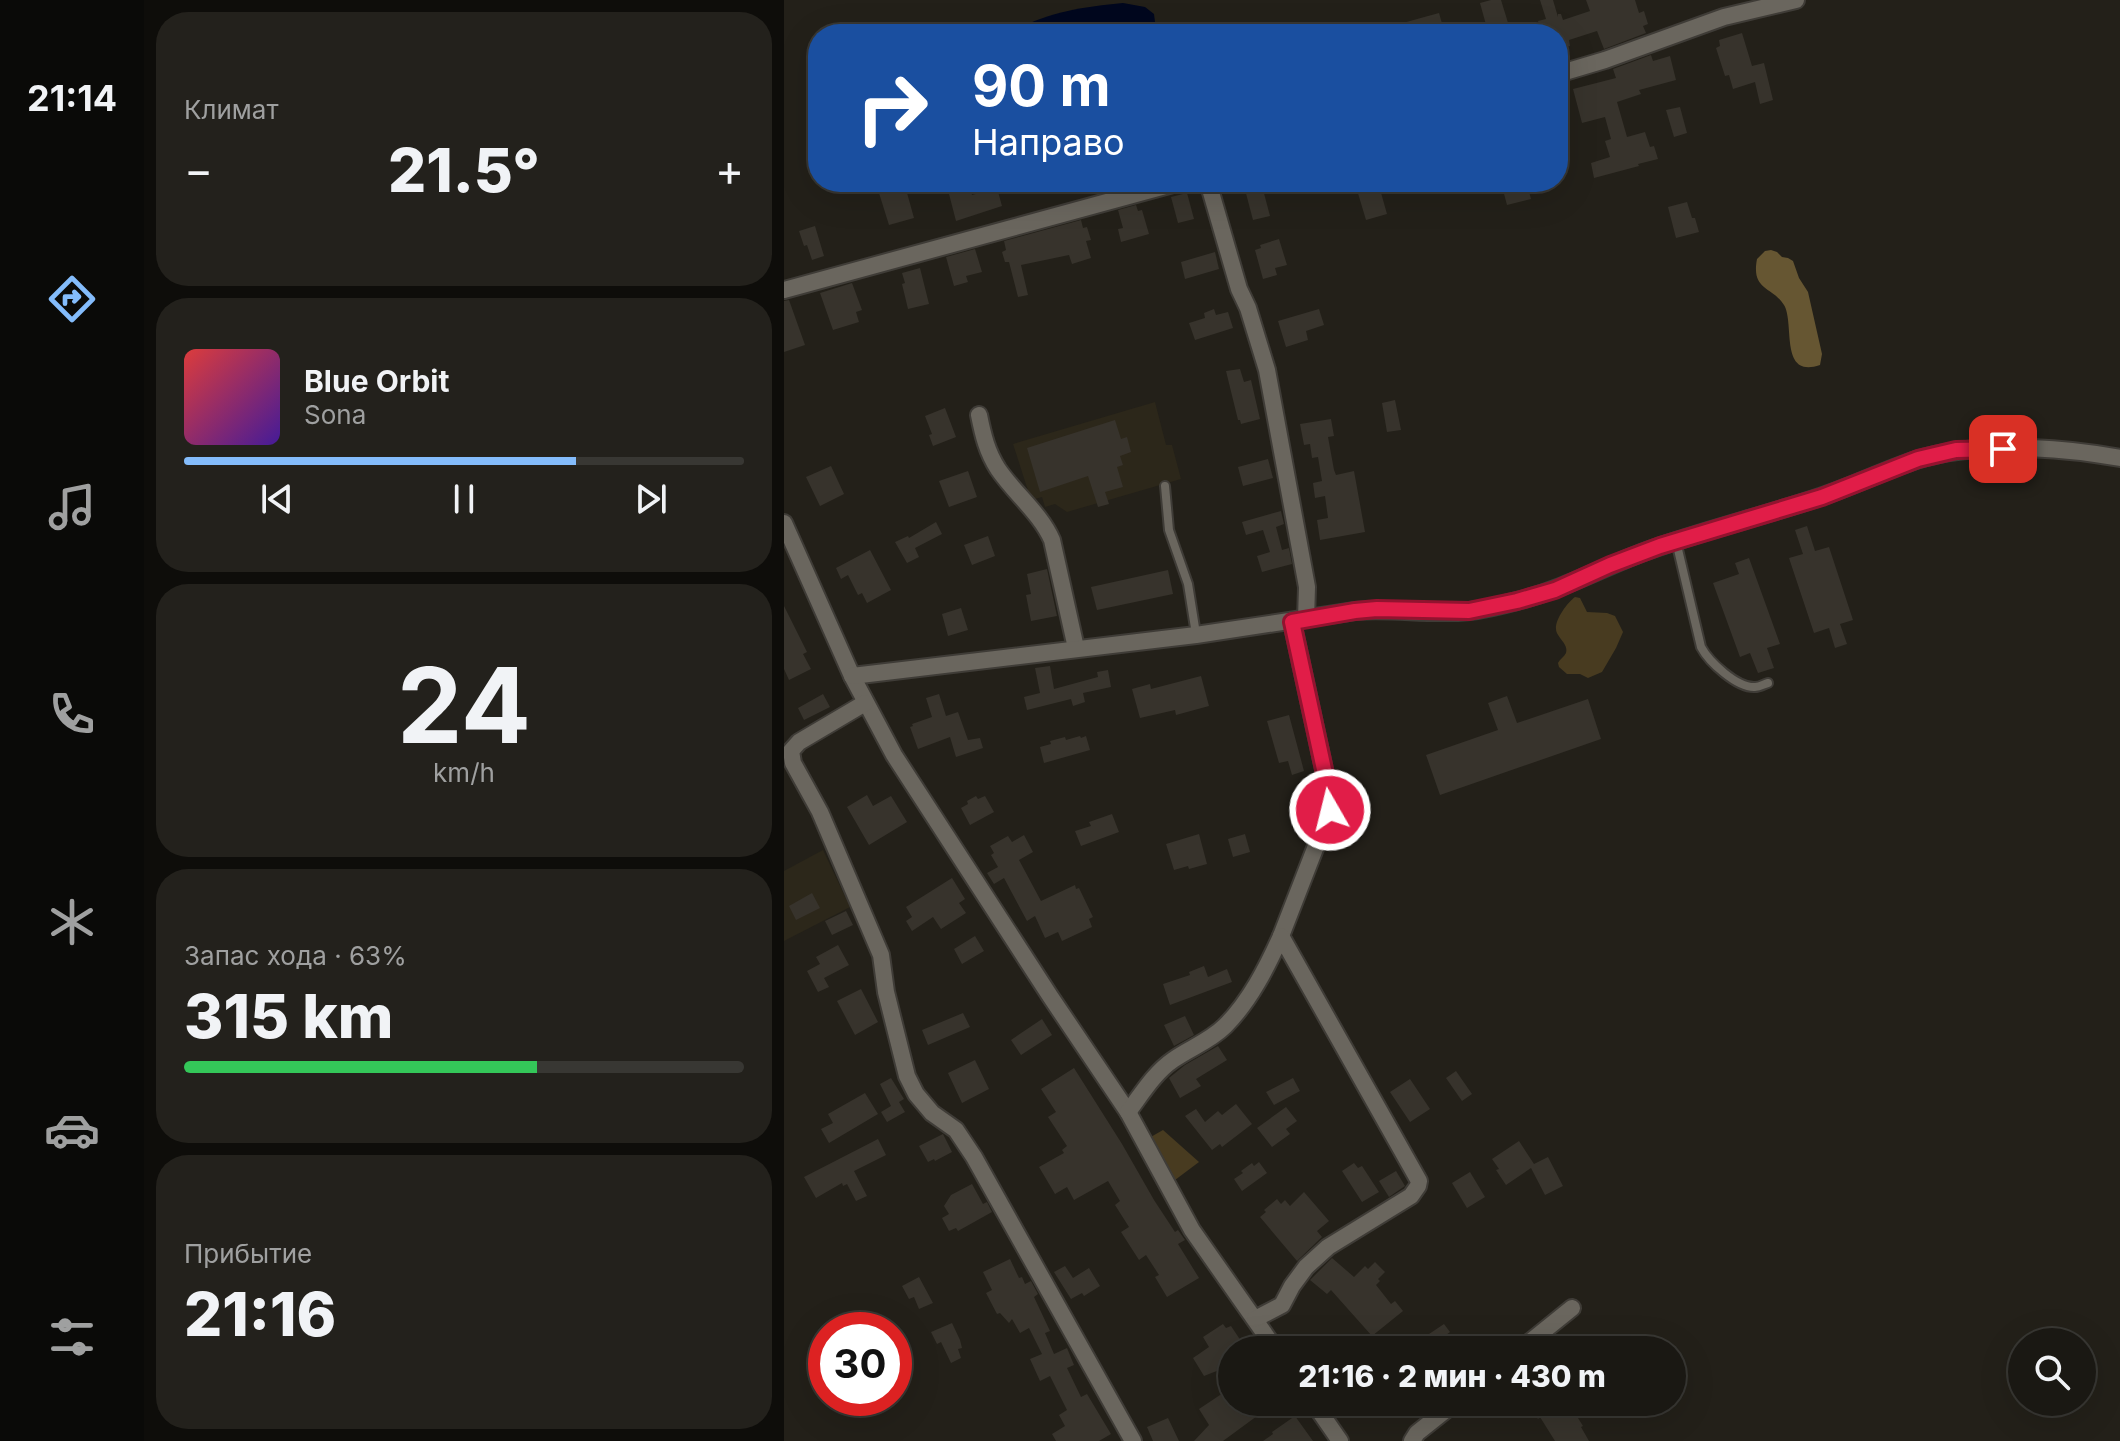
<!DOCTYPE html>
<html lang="ru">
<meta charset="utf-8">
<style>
body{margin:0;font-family:Inter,sans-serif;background:#23211c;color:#f1f3f6;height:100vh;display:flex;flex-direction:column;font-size:30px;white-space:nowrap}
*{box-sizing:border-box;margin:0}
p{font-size:26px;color:#9fa0a0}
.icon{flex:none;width:44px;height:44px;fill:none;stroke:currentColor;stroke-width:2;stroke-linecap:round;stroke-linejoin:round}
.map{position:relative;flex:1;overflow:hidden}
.sheet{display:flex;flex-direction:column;gap:12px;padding:12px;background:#0e0d0a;width:640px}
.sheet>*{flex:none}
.hud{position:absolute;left:24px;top:24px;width:760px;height:168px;border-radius:32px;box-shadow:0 8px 32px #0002,0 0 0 2px #383733;background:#1a4fa0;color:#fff;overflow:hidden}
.tools{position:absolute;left:1224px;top:1328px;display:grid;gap:16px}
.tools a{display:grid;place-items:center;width:88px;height:88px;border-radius:50%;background:#1a1813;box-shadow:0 8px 32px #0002,0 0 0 2px #383733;font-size:40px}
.speed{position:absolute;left:24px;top:1312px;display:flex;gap:16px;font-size:40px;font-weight:700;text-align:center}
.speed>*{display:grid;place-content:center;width:104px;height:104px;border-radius:50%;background:#1a1813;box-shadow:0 8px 32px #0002,0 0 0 2px #383733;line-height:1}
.speed .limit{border:12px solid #d22;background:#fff;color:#111}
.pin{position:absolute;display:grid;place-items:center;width:68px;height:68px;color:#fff;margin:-34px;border-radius:16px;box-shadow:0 4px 12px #0006}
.me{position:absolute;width:88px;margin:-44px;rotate:352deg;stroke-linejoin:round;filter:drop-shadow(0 0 6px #0008)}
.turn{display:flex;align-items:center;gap:28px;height:168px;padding:0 32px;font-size:36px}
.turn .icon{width:104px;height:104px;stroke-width:2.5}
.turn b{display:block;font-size:56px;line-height:68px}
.big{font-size:60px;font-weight:800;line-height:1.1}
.sheet .tile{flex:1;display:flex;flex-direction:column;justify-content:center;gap:12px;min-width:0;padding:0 28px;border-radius:32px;background:#23211c}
.sheet .dial{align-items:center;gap:0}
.dial b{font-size:104px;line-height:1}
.song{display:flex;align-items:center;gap:24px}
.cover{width:96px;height:96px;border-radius:12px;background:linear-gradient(135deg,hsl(0 70% 55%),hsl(260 70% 35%))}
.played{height:8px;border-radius:4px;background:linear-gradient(90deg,#84bcfb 70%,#383733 70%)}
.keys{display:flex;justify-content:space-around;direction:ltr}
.heat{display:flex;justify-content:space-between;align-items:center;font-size:44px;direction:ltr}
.charge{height:12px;border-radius:6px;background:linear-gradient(90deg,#34c759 63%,#383733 0)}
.trip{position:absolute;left:434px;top:1336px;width:468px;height:80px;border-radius:40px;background:#1a1813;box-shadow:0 8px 32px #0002,0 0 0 2px #383733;font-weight:800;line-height:80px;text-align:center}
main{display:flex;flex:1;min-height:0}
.menu{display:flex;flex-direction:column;width:144px;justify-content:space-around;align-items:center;background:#0a0a08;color:#9fa0a0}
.menu .icon{width:56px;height:56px}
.menu .on{color:#84bcfb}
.menu b{font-size:36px;color:#f1f3f6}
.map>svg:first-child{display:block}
.built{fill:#2c271a}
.green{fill:#483b20}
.forest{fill:#665632}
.water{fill:#00071e}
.building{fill:#37332c}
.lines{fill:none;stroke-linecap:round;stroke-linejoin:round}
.lane-casing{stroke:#3f3c37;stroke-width:12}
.street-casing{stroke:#3f3c37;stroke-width:20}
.lane{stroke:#6a665e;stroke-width:8}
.street{stroke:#6a665e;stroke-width:16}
.route-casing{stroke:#92132f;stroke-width:20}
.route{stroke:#e11d48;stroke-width:14}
</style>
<main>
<nav class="menu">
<b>21:14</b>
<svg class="icon on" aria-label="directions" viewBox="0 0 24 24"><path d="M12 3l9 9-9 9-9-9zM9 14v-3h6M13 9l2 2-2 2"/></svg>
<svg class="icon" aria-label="music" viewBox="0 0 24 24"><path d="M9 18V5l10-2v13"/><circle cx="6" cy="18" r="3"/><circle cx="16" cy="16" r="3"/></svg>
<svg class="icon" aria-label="phone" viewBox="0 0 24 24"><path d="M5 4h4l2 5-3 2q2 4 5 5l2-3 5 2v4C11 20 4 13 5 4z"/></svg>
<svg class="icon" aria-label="climate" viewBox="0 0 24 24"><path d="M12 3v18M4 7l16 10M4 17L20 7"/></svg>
<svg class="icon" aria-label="car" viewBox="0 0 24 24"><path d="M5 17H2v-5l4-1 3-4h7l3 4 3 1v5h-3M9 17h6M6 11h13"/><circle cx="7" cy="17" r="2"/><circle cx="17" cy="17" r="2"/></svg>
<svg class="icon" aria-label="filters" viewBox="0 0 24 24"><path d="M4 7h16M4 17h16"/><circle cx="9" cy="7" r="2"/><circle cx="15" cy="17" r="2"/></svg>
</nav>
<section class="sheet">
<div class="tile"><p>Климат</p>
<div class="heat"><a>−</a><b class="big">21.5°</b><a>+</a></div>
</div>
<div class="tile">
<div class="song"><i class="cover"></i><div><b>Blue Orbit</b><p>Sona</p></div></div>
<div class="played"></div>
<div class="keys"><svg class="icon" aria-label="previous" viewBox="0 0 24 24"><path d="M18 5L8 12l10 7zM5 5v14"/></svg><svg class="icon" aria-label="pause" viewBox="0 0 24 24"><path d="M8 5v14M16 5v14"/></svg><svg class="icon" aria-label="next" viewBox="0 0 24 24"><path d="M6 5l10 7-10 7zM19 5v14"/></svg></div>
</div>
<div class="tile dial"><b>24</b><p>km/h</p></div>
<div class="tile"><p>Запас хода · 63%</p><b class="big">315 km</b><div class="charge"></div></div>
<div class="tile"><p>Прибытие</p><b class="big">21:16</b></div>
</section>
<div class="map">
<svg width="1336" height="1441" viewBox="0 0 1336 1441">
<rect width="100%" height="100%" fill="#232019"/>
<g class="built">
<polygon points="371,402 382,445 388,445 397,479 283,512 271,504 261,507 258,497 247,500 229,444"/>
<polygon points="39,850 66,907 0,941 0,871"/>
</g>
<g class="green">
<path d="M791,597L796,598L803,612L823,613L831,616L839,632L832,648L818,672L804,678L796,674H783L775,667L774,663C776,659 780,657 782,653C785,644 772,637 772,629C771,619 784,602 791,597Z"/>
<polygon points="379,1130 415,1162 391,1180 365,1138"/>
</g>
<path class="forest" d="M987,250L993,252L998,257L1004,258L1009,261L1015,278L1024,292L1038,354L1036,365C995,379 1011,323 1000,305C988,286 967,291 973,259L981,251Z"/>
<path class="water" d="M339,3L361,7L370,14L372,30L369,34H225C261,12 298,7 339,3Z"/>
<g class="building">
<polygon points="707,0 717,0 725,26 704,32 696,3"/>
<polygon points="756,0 769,0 774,17 774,14 777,14 779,20 806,11 802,0 851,0 855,13 860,11 864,24 859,26 862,33 820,49 813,31 785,40 786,46 774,49 774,34 757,34 754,21 762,19"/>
<polygon points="655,13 661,34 618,34 615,24"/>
<polygon points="958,33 968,66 980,63 989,100 976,104 971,82 949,89 945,75 941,76 932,48 936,46 935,40"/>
<polygon points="867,55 869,61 886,56 892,80 855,90 857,94 833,102 843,137 861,132 866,147 870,146 874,159 854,164 855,166 810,178 807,163 826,157 821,141 827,139 821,117 798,123 789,89 832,78 829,69"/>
<polygon points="896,107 903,133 890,137 882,110"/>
<polygon points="120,182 130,218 105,225 95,193 107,190 106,187"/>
<polygon points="459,182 477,182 486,216 469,220"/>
<polygon points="556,182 594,182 603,214 582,220 573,190 560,194"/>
<polygon points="743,184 747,199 723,205 719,190"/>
<polygon points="185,185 188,195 213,188 218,206 172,221 165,194 172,192 171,189"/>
<polygon points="403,193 410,219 394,223 387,197"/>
<polygon points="903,202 908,218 911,218 915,232 892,238 884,207"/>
<polygon points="352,205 354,211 358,210 365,234 337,242 334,229 339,228 334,210"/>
<polygon points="297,220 299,228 303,227 307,240 302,241 307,258 288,264 285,255 237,265 244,295 234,297 225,262 221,262 218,252 222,250 220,241"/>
<polygon points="31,226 40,256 28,260 23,245 20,246 15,231"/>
<polygon points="495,239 503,265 491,268 493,275 479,279 471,250 477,248 476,245"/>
<polygon points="191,249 198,272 182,276 184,282 170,286 162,257"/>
<polygon points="431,252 435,269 401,279 397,262"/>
<polygon points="136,268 145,304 124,309 118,284 121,283 118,273"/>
<polygon points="68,283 78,310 72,312 75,322 49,330 36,293"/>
<polygon points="5,300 21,345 0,352 0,301"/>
<polygon points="430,309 432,315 444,312 449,328 411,340 405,323 421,318 420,313"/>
<polygon points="535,309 540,325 522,331 524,340 502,347 494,321"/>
<polygon points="456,369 460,382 467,380 476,419 457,424 456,420 454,420 442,371"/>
<polygon points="611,400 617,430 603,432 598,403"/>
<polygon points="161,408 172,437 149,446 145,435 148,434 141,416"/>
<polygon points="547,419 550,436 544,437 550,470 552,475 570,471 581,532 536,540 533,520 544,518 541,496 531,498 529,483 538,481 534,457 528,458 526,444 520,445 516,424"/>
<polygon points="331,420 337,439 343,437 347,452 336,456 339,465 333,467 339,487 321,492 325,504 314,507 304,476 256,492 243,448"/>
<polygon points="484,459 489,478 459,486 454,467"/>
<polygon points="47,466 60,494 36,506 22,477"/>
<polygon points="184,471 193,497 165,507 155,481"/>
<polygon points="497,511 500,524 492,527 498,550 505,548 508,564 478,572 473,556 486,552 479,530 462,535 458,522"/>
<polygon points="152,522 158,534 131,548 135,557 123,563 111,542 124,536 125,538"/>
<polygon points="1023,526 1031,551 1045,547 1069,620 1056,624 1063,644 1051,648 1045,628 1030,633 1005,558 1019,554 1011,530"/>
<polygon points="204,536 211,556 188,565 180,545"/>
<polygon points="86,550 107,590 83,603 78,593 74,595 64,575 57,579 52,568"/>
<polygon points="965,558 996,644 983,648 990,668 974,673 966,653 956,657 929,583 955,574 951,563"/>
<polygon points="263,569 273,616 247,621 242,595 247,594 243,574"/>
<polygon points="384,570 389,594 313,610 307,587"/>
<polygon points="0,606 23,652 19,654 27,669 5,680 0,669"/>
<polygon points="177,608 184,630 164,636 158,614"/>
<polygon points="266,666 270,689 314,677 313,672 324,670 327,687 299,693 301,702 289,706 287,699 243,710 240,697 256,693 251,668"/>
<polygon points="417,676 425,706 392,715 391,710 356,718 348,689 366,684 367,689"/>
<polygon points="39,694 46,707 20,720 14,708"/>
<polygon points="155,694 162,716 174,712 184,740 196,738 199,748 172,757 166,737 134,749 126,727 129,726 128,724 148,717 142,698"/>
<polygon points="723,696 733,723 804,699 817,739 656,795 642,755 714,730 704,703"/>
<polygon points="505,715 520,771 508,775 504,761 495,763 483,721"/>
<polygon points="296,736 297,738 302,736 306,750 260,763 256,747 267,744 266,741 281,737 282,740"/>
<polygon points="83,795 89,806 107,796 123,822 85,845 63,807"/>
<polygon points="192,796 194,799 201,796 210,812 186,825 177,808 184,804 183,801"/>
<polygon points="328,814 335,832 297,846 291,831 307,826 305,822"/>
<polygon points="415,834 423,864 405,869 404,866 390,870 382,844"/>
<polygon points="461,834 466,852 449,857 444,839"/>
<polygon points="240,835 249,852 235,860 257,901 291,885 292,889 295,888 309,917 305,919 308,927 278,941 274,932 261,938 251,916 243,921 220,878 210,884 203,873 214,867 207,855 210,853 206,846 224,836 228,842"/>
<polygon points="168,878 181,899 175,903 182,913 157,929 149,917 128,931 122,921 128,917 122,907"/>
<polygon points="28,893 36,908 12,920 5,906"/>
<polygon points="62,911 69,925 48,935 41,921"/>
<polygon points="191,936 200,951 178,964 170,949"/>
<polygon points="54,945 65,965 40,978 45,987 34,992 23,971 36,964 32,957"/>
<polygon points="420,966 424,977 443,969 448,982 386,1005 379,984 406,975 405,972"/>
<polygon points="77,989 94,1022 71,1035 53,1001"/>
<polygon points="179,1013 186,1027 144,1045 138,1030"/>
<polygon points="401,1016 410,1035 390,1046 380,1025"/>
<polygon points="258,1019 268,1035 237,1055 227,1040"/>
<polygon points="434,1046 443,1060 412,1079 417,1086 396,1098 385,1078 401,1065"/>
<polygon points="191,1060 205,1089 178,1103 164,1073"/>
<polygon points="290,1068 338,1144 370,1200 391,1232 394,1230 401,1240 394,1244 415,1278 383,1297 371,1277 375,1275 362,1255 355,1260 337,1232 345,1227 331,1205 336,1201 324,1181 290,1200 283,1187 271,1194 255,1167 280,1153 278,1150 283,1146 264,1117 272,1112 257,1089"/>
<polygon points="672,1071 688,1094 678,1101 662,1078"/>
<polygon points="107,1078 120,1099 115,1102 121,1112 103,1122 97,1112 107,1106 96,1084"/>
<polygon points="509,1078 516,1091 490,1105 482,1092"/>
<polygon points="626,1079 646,1109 626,1122 606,1092"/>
<polygon points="81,1093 94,1114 45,1143 37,1129 49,1123 44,1114"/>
<polygon points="452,1104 468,1124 438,1147 436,1144 428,1150 401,1116 412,1109 421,1122 434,1111 438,1115"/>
<polygon points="502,1107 513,1121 502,1129 506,1134 488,1147 473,1128"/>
<polygon points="159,1134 168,1152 151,1161 150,1159 144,1162 135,1146"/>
<polygon points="94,1139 102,1155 70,1171 83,1196 72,1201 63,1184 59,1186 58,1183 32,1198 20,1177"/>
<polygon points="735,1141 750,1164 764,1157 779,1186 761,1195 747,1168 722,1185 712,1170 715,1169 708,1159"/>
<polygon points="475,1162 483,1173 458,1191 450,1179 459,1173 457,1171 468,1163 470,1166"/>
<polygon points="570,1163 574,1168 578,1166 595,1192 578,1202 558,1171"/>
<polygon points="612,1171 621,1186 605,1197 595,1181"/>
<polygon points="686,1172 701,1197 683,1208 668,1183"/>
<polygon points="188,1184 199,1204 203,1202 208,1212 174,1231 172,1228 165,1231 158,1218 165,1214 160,1206 167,1195"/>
<polygon points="520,1192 545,1221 533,1231 538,1237 513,1261 476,1217 482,1212 480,1210 493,1199 497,1204 501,1200 506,1206"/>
<polygon points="548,1258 570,1277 581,1266 584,1269 591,1262 601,1272 594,1279 596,1281 592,1285 607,1304 611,1301 619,1311 588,1336 547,1290 543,1294 526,1280"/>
<polygon points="226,1259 235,1278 238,1277 241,1284 247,1281 254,1294 250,1297 266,1331 261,1333 270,1354 283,1348 290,1365 283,1368 297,1397 303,1394 327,1434 315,1441 272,1441 268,1434 281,1426 275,1415 283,1410 266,1376 256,1381 246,1359 258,1354 245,1328 236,1333 228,1319 225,1323 216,1313 213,1314 202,1293 208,1290 199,1272"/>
<polygon points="281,1266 289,1278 305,1268 316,1286 300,1296 298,1293 287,1299 270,1272"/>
<polygon points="135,1277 149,1303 135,1309 130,1297 125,1299 118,1286"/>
<polygon points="168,1323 176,1340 178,1348 174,1349 177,1358 167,1363 157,1342 153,1344 147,1332"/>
<polygon points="439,1324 442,1328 447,1326 463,1350 448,1350 448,1365 420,1376 409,1358 425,1347 419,1337"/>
<polygon points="660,1324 666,1332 646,1347 648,1350 616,1350 637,1335 639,1338"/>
<polygon points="448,1387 448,1402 492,1402 439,1441 410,1441 425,1425 415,1409"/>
<polygon points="742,1402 784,1402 799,1426 797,1427 805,1441 771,1441 756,1417 754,1419"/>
<polygon points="511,1416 529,1441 479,1441 489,1434 488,1432"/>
<polygon points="384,1418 395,1441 369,1441 363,1427"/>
</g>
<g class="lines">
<defs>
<g id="lane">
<polyline points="381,486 385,530 404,584 412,634"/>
<path d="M892,541L917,647C925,662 953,688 971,687C976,687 980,684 984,683"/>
</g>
<g id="street">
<polyline points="774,74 821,60 940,17 1012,0"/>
<polyline points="424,182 455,289 464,308 483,370 523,587 522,619"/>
<polyline points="0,290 396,182"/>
<path d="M195,415C199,435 203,452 214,469C231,494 256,513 268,540L292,648"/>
<polyline points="0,523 68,676 110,755 266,996 344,1112 408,1230 492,1350"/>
<path d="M68,676L412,635L571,611C609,608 648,615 686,611C702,609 718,605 733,601C777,590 816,569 857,553C916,531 977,517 1036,497C1069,486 1099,471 1132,460C1191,441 1276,447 1336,458"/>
<polyline points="81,703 15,742 7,751 9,763 36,812 97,955 102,992 123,1076 132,1094 148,1113 172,1130 190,1157 349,1441"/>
<polyline points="497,936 546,810 546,797 508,622"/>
<path d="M344,1112C357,1095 370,1073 389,1060C406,1048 426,1041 441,1026C466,1001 483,967 497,936L635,1181L634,1186L627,1196L544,1247L522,1267L508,1286L498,1305L471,1319"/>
<polyline points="736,1350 788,1308"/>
<polyline points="529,1402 556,1441"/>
<polyline points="628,1441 633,1433 672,1402"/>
</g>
</defs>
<use href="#lane" class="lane-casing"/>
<use href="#street" class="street-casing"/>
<use href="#lane" class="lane"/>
<use href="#street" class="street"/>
</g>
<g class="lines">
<defs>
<polyline id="route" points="546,810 546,797 508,622 571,611 593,609 685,611 733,601 771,590 826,565 876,546 1038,497 1134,459 1172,450 1219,449"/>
</defs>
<use href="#route" class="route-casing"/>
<use href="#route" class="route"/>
</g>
</svg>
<div class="tools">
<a><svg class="icon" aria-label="search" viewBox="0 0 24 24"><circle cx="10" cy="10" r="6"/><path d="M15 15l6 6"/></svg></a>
</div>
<div class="speed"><div class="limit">30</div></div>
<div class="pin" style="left:1219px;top:449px;background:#d93025"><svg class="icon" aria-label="arrive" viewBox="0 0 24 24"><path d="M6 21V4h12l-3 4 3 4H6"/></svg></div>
<svg class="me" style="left:546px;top:810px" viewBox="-20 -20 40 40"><circle r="17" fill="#e11d48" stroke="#fff" stroke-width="3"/><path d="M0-11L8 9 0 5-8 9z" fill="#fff"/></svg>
<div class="trip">21:16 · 2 мин · 430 m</div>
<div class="hud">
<div class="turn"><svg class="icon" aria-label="right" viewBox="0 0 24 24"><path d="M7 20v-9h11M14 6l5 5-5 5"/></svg><div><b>90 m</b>Направо</div></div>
</div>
</div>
</main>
